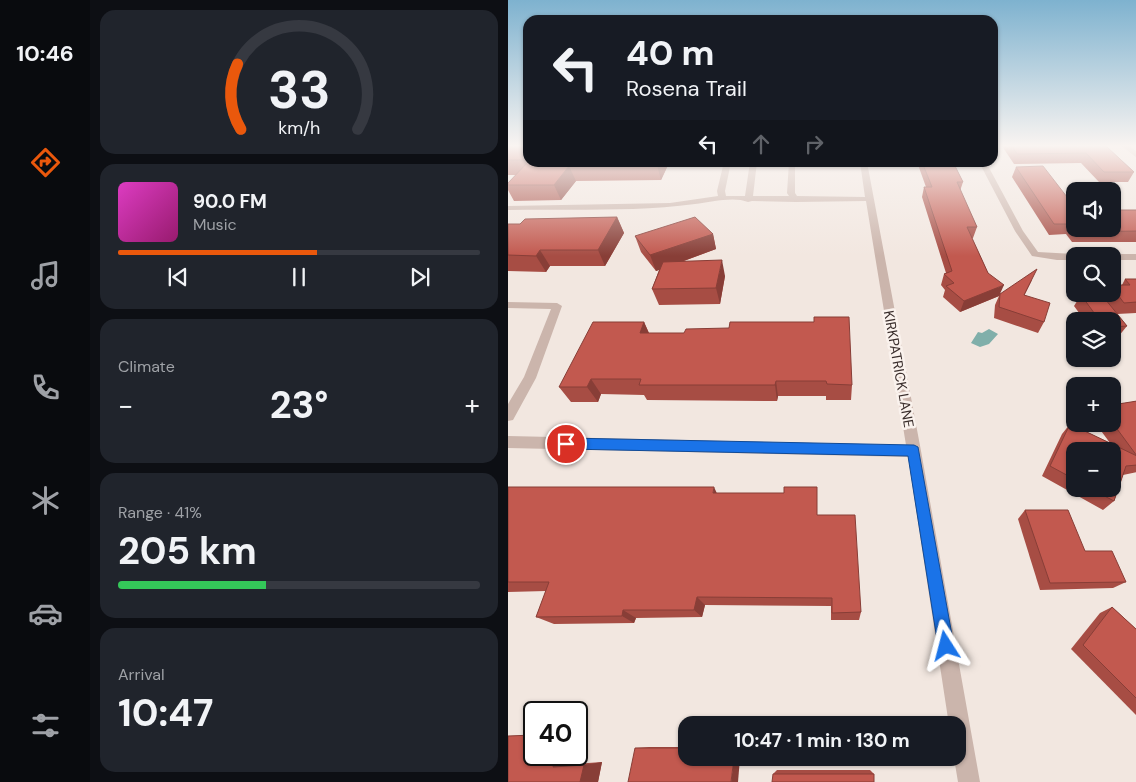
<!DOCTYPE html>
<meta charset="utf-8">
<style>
body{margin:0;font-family:"DM Sans",sans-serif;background:#20242c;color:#f1f3f6;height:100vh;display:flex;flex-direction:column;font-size:19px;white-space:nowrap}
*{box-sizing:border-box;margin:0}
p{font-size:16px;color:#9ea1a6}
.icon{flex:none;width:28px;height:28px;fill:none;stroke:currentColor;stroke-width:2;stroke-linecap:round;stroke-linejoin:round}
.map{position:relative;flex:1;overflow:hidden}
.drawer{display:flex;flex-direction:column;gap:10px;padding:10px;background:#0d0f14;width:418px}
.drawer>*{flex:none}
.banner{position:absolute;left:15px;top:15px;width:475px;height:152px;border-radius:15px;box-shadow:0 1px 4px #0004;background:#171b24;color:#f1f3f6;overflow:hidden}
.tools{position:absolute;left:558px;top:182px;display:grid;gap:10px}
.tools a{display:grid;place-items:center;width:55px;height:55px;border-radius:10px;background:#171b24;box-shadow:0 1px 4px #0004;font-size:25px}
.speed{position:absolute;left:15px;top:701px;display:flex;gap:10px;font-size:25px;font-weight:700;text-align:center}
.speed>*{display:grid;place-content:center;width:65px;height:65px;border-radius:50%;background:#171b24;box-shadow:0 1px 4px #0004;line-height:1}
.speed .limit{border:2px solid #111;border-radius:8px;background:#fff;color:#111}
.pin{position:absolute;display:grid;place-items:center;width:42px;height:42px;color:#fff;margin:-21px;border:2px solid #fff;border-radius:50%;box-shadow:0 1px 5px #0007}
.me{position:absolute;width:55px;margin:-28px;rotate:351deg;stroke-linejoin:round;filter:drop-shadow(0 0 4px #0008)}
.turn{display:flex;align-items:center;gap:18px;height:105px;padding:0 20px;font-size:22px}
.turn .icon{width:65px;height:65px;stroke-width:2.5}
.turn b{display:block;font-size:35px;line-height:42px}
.lanes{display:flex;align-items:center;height:48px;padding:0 20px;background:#0003;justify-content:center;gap:25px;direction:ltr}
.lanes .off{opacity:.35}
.big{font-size:38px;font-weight:700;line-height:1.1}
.drawer .tile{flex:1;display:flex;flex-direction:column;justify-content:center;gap:8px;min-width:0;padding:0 18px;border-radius:15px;background:#20242c}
.drawer .dial{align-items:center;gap:0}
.dial svg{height:130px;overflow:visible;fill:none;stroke:#363941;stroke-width:7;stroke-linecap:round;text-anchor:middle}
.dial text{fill:#f1f3f6;stroke:none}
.song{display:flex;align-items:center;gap:15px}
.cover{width:60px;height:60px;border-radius:8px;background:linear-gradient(135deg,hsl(310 70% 55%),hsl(320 70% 35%))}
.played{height:5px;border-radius:2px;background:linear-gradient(90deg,#ea580c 55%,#363941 55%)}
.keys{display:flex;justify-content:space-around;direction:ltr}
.heat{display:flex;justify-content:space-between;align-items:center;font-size:28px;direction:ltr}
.charge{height:8px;border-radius:4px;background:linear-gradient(90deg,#34c759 41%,#363941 0)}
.trip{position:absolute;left:170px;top:716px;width:288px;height:50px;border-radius:15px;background:#171b24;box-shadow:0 1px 4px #0004;font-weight:700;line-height:50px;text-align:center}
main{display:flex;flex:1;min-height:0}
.tabs{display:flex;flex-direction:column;width:90px;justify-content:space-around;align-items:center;background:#090b0e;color:#9ea1a6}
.tabs .icon{width:35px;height:35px}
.tabs .selected{color:#ea580c}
.tabs b{font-size:22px;color:#f1f3f6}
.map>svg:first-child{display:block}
.water{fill:#80afaa}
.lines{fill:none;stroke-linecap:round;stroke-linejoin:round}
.minor{fill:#cbb5ac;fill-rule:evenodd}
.wall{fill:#a74d44;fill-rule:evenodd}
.shaded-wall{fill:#883e37}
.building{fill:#c2594f;stroke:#883e37}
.route{fill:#1a73e8;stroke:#114b97}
.labels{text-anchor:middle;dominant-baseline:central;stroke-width:5;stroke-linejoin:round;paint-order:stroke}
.street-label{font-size:14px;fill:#392d2b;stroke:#faf2ed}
</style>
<main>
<nav class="tabs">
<b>10:46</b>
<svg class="icon selected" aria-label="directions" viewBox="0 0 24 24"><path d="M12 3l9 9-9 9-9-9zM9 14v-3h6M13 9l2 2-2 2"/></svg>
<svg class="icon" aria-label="music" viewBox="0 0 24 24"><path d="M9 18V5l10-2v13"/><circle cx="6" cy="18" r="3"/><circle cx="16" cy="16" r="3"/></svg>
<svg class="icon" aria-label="phone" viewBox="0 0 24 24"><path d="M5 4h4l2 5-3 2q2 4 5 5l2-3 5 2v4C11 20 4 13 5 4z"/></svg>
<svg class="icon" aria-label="climate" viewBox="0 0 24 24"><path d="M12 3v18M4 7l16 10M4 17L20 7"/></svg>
<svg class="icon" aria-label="car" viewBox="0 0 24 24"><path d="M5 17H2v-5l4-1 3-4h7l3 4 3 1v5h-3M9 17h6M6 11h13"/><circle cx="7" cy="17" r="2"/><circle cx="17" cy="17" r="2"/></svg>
<svg class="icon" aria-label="filters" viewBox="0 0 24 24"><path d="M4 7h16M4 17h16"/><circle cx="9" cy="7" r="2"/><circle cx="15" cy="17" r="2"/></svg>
</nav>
<section class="drawer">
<div class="tile dial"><svg viewBox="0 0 100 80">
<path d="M14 69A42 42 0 1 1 86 69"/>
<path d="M14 69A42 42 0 0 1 12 29" stroke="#ea580c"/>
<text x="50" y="56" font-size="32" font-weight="700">33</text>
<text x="50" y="72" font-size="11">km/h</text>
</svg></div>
<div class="tile">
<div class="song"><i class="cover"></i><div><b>90.0 FM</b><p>Music</p></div></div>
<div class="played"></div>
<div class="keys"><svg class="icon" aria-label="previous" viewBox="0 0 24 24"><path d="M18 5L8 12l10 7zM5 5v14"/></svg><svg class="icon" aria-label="pause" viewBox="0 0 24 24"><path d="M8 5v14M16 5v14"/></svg><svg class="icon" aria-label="next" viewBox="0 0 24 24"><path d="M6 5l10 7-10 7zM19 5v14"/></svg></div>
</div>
<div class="tile"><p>Climate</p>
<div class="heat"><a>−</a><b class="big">23°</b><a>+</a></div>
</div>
<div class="tile"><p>Range · 41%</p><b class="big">205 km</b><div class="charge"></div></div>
<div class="tile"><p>Arrival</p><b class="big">10:47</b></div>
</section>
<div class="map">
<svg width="629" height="782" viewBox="0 0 629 782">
<rect width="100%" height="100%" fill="#f2e7e0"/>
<polygon class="water" points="481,329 490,334 481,344 472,347 463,343 470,332 474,333"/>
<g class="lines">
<g class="minor">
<polygon points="614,146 621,146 629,152 629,158"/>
<path d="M216,162H223L217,191L218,196H237L242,162H249L245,196H281L279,193L281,162H287V193L289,196L357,197L352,162H359L413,451L472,782H450L446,758H449V725H441L400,457L0,448V436L398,445L358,201L288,202L244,201L240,202C226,196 203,202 187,204C126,212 62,209 0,210V206L162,203L210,196L209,191Z"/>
<polygon points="471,162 478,162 515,231 530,252 566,254 570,256 566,256 566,260 549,260 524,256 507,231"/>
<polygon points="629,254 629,260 604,260 604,256 600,256 604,254"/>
<polygon points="0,302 49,303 54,306 28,378 5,420 0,421 0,404 16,377 43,309 0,308"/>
</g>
</g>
<g class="wall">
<polygon points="0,146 20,146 20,162 175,162 161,163 153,180 68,181 53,200 6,201 0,190 0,183 8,175 0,175"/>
<polygon points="494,146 598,146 626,172 620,182 591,182 573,163 506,164"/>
<polygon points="409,162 445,162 455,182 452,191 469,227 465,238 464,238 480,273 492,294 524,280 516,296 536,322 530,333 486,318 487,305 491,296 452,312 435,297 437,290 433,285 436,274 438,273 414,197 416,187 418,187"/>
<polygon points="508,167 566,206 566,229 604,229 629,210 629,242 564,242 558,234 541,235 504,177"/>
<polygon points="109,217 116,233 97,266 42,266 38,272 0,271 0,224 12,224"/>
<polygon points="205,234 208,249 176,261 217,276 212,304 151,305 144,289 151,270 148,271 133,252 127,236"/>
<polygon points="617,279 629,279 629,313 609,314 619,326 610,337 604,338 604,321 577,321 566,306 573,295 596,296 597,294 604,294 604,285 614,285"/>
<polygon points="136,322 141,333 344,385 343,400 318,400 318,396 270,396 269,401 139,400 136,395 93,394 90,402 63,402 51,387"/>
<path d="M629,401V472L615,475L606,501L595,510L534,476L554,434L562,424L602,443L588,424H604V405ZM566,451L604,489H566Z"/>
<polygon points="0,487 209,493 309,515 353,612 351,620 323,620 323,606 197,605 194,617 128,618 126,623 46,624 28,617 38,591 0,592"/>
<polygon points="517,510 577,551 618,582 605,588 532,590 510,519"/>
<polygon points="604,607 629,630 629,716 563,649 592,613"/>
<polygon points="0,736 66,764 94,762 90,782 0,782"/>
<polygon points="141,747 179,747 179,758 127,748"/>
<polygon points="269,770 362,770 366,774 265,774"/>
</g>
<g class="shaded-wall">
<polygon points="150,162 161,163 153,180 149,165"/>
<polygon points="61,166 68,181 53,200 46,185"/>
<polygon points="109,217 116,233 97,266 90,250"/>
<polygon points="205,234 208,249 148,271 142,255"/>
<polygon points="32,250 42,266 38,272 28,256"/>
<polygon points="214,260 217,276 212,304 208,288"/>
<polygon points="496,285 491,296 452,312 456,301"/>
<polygon points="136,322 143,338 132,333"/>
<polygon points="83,379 93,394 90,402 79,387"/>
<polygon points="268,381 270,396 269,401 267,385"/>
<polygon points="206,487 212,500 205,493"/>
<polygon points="189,597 197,605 194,617 186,610"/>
<polygon points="115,610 128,618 126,623 114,616"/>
<polygon points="69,733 73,733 69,751"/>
<polygon points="48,755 68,755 66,764 45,767"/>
<polygon points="226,758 232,758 230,782 223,782"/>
<polygon points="94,762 90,782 72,782 76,765"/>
</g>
<g class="building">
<rect x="0" y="146" width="20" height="14"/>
<polygon points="504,146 598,146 626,172 596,172 578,153 509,154"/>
<polygon points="20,162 150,162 149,165 61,166 46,185 0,185 0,183"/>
<polygon points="414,162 445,162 455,182 449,182 469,227 459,227 480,273 496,285 456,301 438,286 446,283 436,274 444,271 416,187 424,187"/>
<polygon points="535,166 566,206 566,227 564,224 546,224 508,167"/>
<polygon points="604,210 629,210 629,231 570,232 567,229 604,229"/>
<polygon points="109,217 90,250 32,250 28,256 0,255 0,224 12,224 17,219"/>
<polygon points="187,217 205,234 142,255 127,236"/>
<polygon points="214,260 208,288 144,289 155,262"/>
<polygon points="529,269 516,295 542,303 536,322 491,307 492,294"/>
<polygon points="617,279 629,279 629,302 616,303 604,287 604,285 622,285"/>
<polygon points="593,294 619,326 604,327 604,321 592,321 573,295"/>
<polygon points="306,317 341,317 344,385 319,384 318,381 268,381 267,385 131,385 133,379 83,379 79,387 51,387 85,322 136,322 132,333 176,333 178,329 221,328 222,322 306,322"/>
<polygon points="629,401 629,456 604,422 604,405"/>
<polygon points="562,424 629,456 629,465 618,466 606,501 583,489 604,489 604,451 566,451 566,479 542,466"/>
<polygon points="0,487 206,487 205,493 276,493 276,487 309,487 309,515 347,515 353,612 324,613 324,598 189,597 186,610 115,610 114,616 28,617 41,582 0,582"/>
<polygon points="517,510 560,510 577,551 604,551 618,582 542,583"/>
<polygon points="604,607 629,630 629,699 575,645"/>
<polygon points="26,735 26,755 48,755 45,767 76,765 72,782 0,782 0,736"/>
<polygon points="127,748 179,748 179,758 226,758 223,782 120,782"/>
<polygon points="265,774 366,774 366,782 264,782"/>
</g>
<linearGradient id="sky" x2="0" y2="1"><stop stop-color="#7eb2cf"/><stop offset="0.57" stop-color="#f9f4f1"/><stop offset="1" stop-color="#f9f4f1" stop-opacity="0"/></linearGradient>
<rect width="629" height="256" fill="url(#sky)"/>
<polygon class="route" points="58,438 406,445 410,447 446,646 444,652 438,654 432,652 430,646 400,456 58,449 54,447 52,444 54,440"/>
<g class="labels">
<g class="street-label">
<text transform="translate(391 369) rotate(80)">KIRKPATRICK LANE</text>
</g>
</g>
</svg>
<div class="tools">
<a><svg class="icon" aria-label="sound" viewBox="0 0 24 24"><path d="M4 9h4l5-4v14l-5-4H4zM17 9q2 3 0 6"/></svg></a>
<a><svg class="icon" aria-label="search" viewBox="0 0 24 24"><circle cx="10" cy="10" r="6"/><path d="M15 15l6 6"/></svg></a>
<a><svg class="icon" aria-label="layers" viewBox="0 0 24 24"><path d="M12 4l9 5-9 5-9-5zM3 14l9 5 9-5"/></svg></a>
<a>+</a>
<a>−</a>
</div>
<div class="speed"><div class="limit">40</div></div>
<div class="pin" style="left:58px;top:444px;background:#d93025"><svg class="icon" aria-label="arrive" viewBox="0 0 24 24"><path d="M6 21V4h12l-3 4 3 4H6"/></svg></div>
<svg class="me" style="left:438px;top:646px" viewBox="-20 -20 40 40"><path d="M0-17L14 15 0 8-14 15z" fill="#1a73e8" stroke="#fff" stroke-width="4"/></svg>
<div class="trip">10:47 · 1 min · 130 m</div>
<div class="banner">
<div class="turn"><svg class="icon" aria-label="left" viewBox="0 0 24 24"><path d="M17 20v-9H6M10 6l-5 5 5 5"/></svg><div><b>40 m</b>Rosena Trail</div></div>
<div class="lanes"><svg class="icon" aria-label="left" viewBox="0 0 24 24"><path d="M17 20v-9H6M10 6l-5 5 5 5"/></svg><svg class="icon off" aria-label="ahead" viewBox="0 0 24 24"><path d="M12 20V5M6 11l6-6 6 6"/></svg><svg class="icon off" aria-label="right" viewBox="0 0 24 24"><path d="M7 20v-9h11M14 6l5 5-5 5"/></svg></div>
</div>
</div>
</main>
